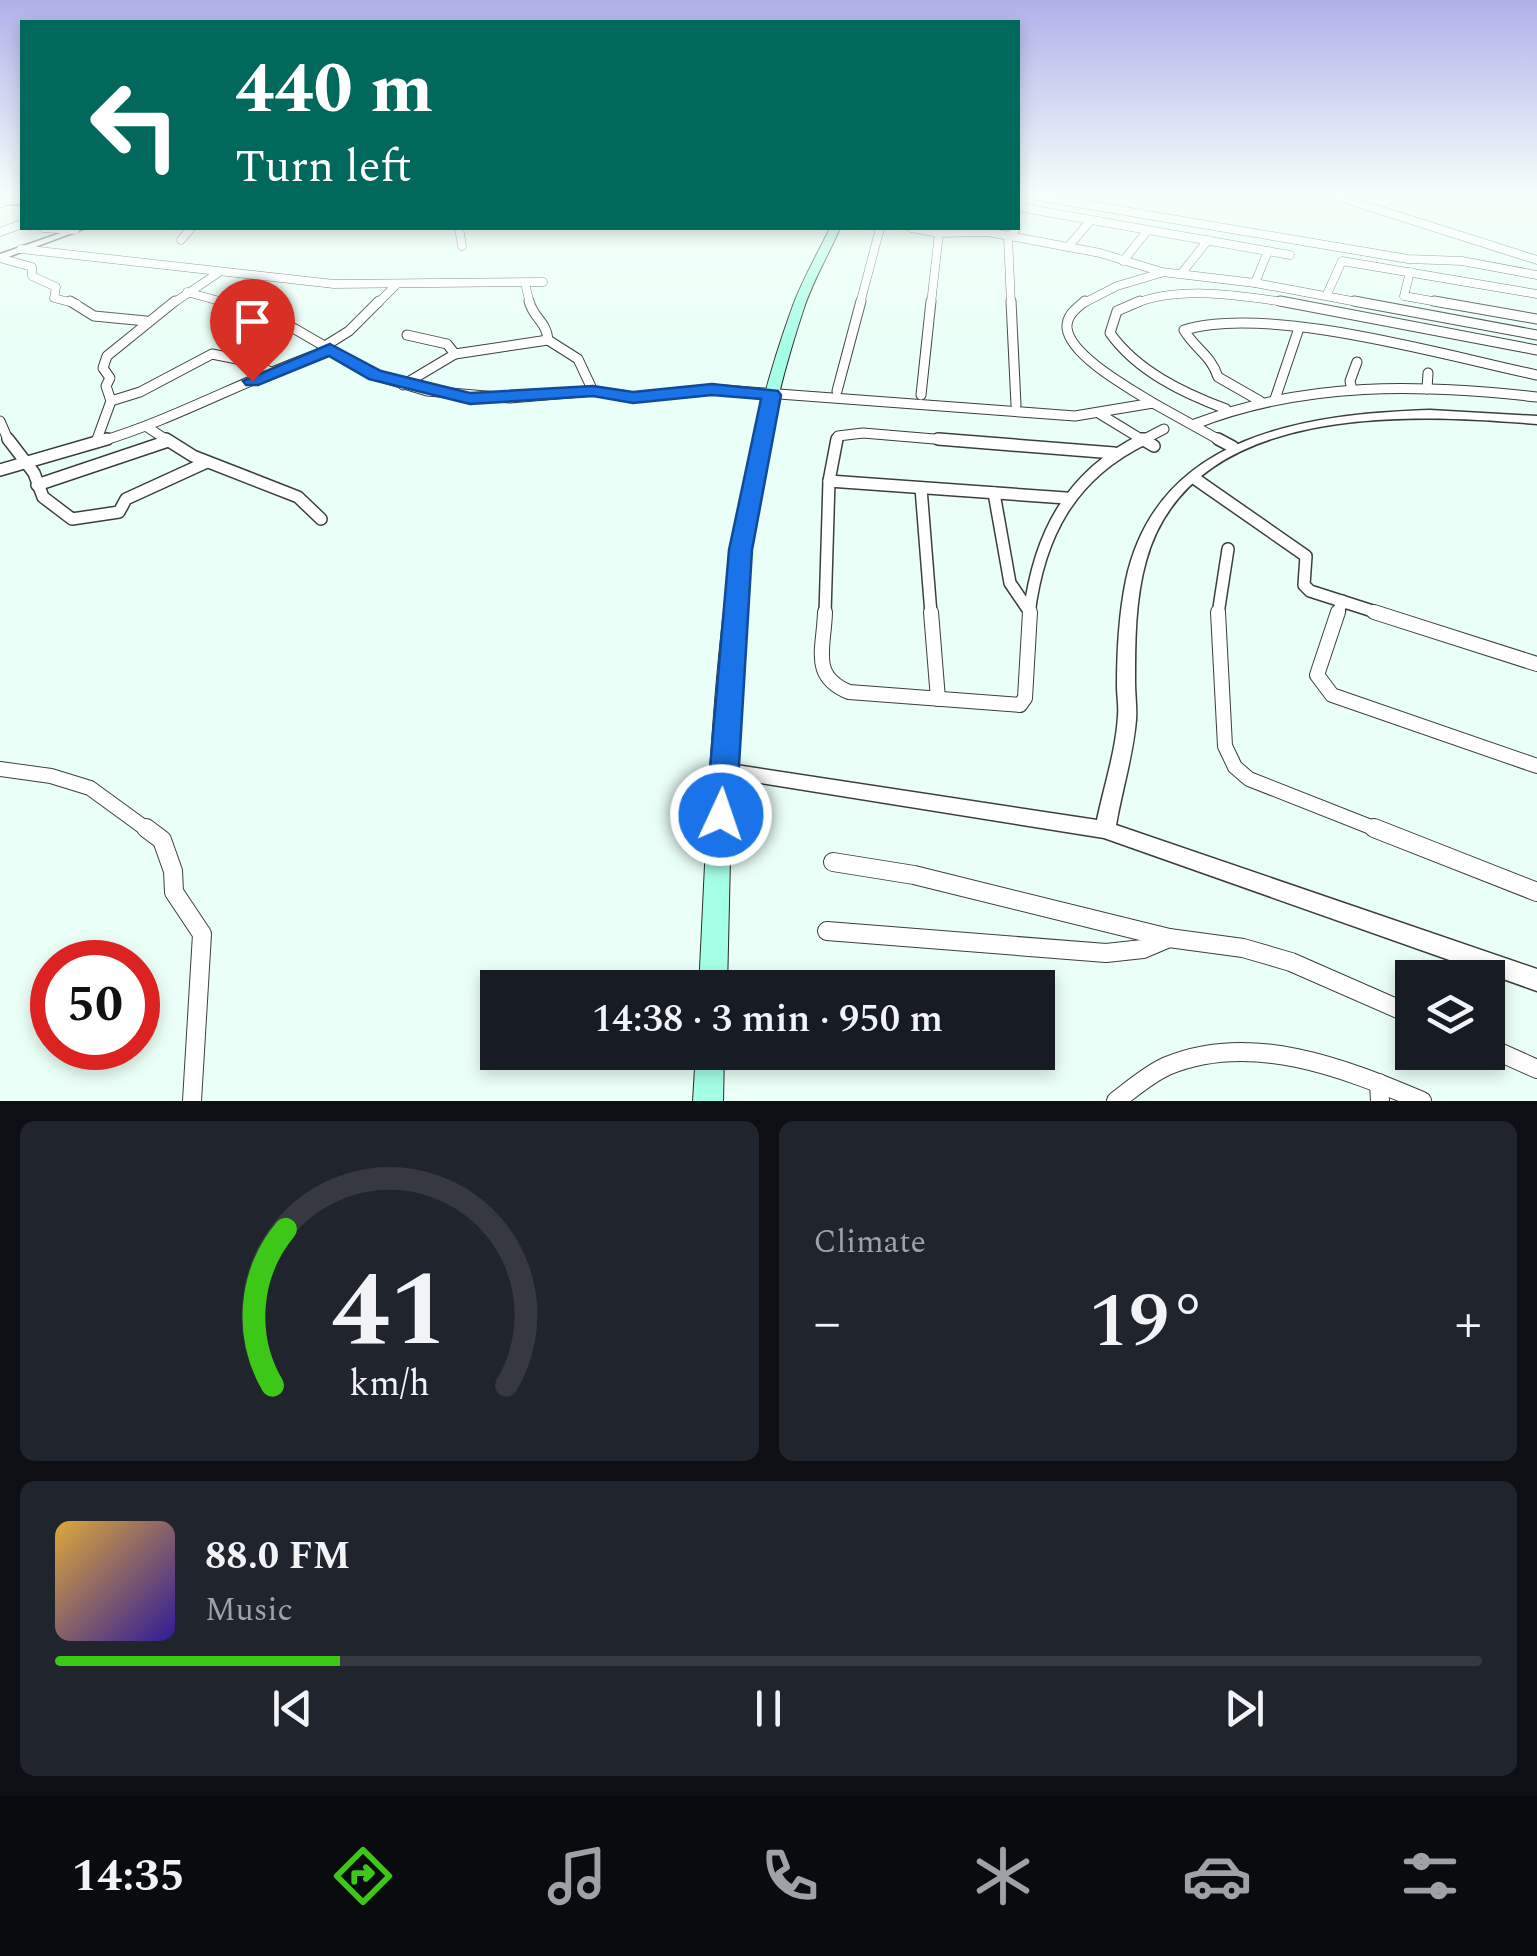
<!DOCTYPE html>
<meta charset="utf-8">
<style>
body{margin:0;font-family:Spectral,serif;background:#20242c;color:#f1f3f6;height:100vh;display:flex;flex-direction:column;font-size:38px;white-space:nowrap}
*{box-sizing:border-box;margin:0}
p{font-size:32px;color:#9ea1a6}
.icon{flex:none;width:55px;height:55px;fill:none;stroke:currentColor;stroke-width:2;stroke-linecap:round;stroke-linejoin:round}
.map{position:relative;height:1101px;overflow:hidden}
.details{display:flex;flex-direction:column;gap:20px;padding:20px;background:#0d0f14;flex:1}
.details>*{flex:none}
.banner{position:absolute;left:20px;top:20px;width:1000px;height:210px;border-radius:0px;box-shadow:0 5px 15px #0003;background:#00695c;color:#fff;overflow:hidden}
.tools{position:absolute;left:1395px;top:960px;display:grid;gap:20px}
.tools a{display:grid;place-items:center;width:110px;height:110px;border-radius:0px;background:#171b24;box-shadow:0 5px 15px #0003;font-size:50px}
.speed{position:absolute;left:30px;top:940px;display:flex;gap:20px;font-size:50px;font-weight:700;text-align:center}
.speed>*{display:grid;place-content:center;width:130px;height:130px;border-radius:50%;background:#171b24;box-shadow:0 5px 15px #0003;line-height:1}
.speed .limit{border:15px solid #d22;background:#fff;color:#111}
.pin{position:absolute;display:grid;place-items:center;width:85px;height:85px;color:#fff;margin:-102px -42px;border-radius:50% 50% 50% 0;rotate:-45deg;box-shadow:0 0 10px #0007}
.pin .icon{rotate:45deg}
.me{position:absolute;width:110px;margin:-55px;rotate:3deg;stroke-linejoin:round;filter:drop-shadow(0 0 8px #0008)}
.turn{display:flex;align-items:center;gap:35px;height:210px;padding:0 50px;font-size:45px}
.turn .icon{width:130px;height:130px;stroke-width:2.5}
.turn b{display:block;font-size:70px;line-height:85px}
.big{font-size:75px;font-weight:600;line-height:1.1}
.details .widget{flex:1;display:flex;flex-direction:column;justify-content:center;gap:15px;min-width:0;padding:0 35px;border-radius:15px;background:#20242c}
.details .dial{align-items:center;gap:0}
.dial svg{height:260px;overflow:visible;fill:none;stroke:#363941;stroke-width:7;stroke-linecap:round;text-anchor:middle}
.dial text{fill:#f1f3f6;stroke:none}
.song{display:flex;align-items:center;gap:30px}
.cover{width:120px;height:120px;border-radius:15px;background:linear-gradient(135deg,hsl(40 70% 55%),hsl(250 70% 35%))}
.played{height:10px;border-radius:5px;background:linear-gradient(90deg,#3dc817 20%,#363941 20%)}
.keys{display:flex;justify-content:space-around;direction:ltr}
.heat{display:flex;justify-content:space-between;align-items:center;font-size:55px;direction:ltr}
.details .tiles{flex:1;display:grid;gap:20px;grid-template-columns:1fr 1fr}
.widget:last-child{grid-column:span 2}
.trip{position:absolute;left:480px;top:970px;width:575px;height:100px;border-radius:0px;background:#171b24;box-shadow:0 5px 15px #0003;font-weight:600;line-height:100px;text-align:center}
.tabs{display:flex;height:160px;justify-content:space-around;align-items:center;background:#090b0e;color:#9ea1a6}
.tabs .icon{width:70px;height:70px}
.tabs .on{color:#3dc817}
.tabs b{font-size:45px;color:#f1f3f6}
.map>svg:first-child{display:block}
.lines{fill:none;stroke-linecap:round;stroke-linejoin:round}
.minor-far4-casing{stroke:#3e3e3e;stroke-width:9}
.minor-far3-casing{stroke:#3e3e3e;stroke-width:11}
.minor-far2-casing{stroke:#3e3e3e;stroke-width:14}
.minor-far1-casing{stroke:#3e3e3e;stroke-width:16}
.minor-casing{stroke:#3e3e3e;stroke-width:20}
.tertiary-casing{stroke:#3e3e3e;stroke-width:3}
.secondary-casing{stroke:#2d2d2d;stroke-width:2}
.minor-far4{stroke:#fff;stroke-width:8}
.minor-far3{stroke:#fff;stroke-width:9}
.minor-far2{stroke:#fff;stroke-width:11}
.minor-far1{stroke:#fff;stroke-width:14}
.minor{stroke:#fff;stroke-width:18}
.tertiary{fill:#fff;fill-rule:evenodd}
.secondary{fill:#a5ffe6;fill-rule:evenodd}
.route{fill:#1a73e8;stroke:#114b97;stroke-width:2.5}
</style>
<div class="map">
<svg width="1537" height="1101" viewBox="0 0 1537 1101">
<rect width="100%" height="100%" fill="#eafff7"/>
<g class="lines">
<defs>
<g id="minor-far4">
<polyline points="1018,193 1408,259 1462,261 1537,275"/>
<polyline points="1326,193 1537,260"/>
<polyline points="0,204 22,193"/>
<polyline points="1018,207 1290,255"/>
<polyline points="43,228 75,230"/>
<polyline points="459,228 462,246"/>
<polyline points="911,228 939,233 988,232 1100,253 1162,272 1255,283 1368,304"/>
<polyline points="0,232 22,224"/>
<polyline points="181,240 191,228"/>
<polyline points="1068,247 1091,220"/>
<polyline points="21,249 334,284 543,282"/>
<polyline points="0,258 32,267 32,276 56,287 54,298 77,304"/>
<polyline points="1123,261 1148,230"/>
<polyline points="1410,272 1404,296 1449,304"/>
<polyline points="1181,274 1208,240"/>
<polyline points="525,283 530,304"/>
<polyline points="1255,283 1268,251"/>
<polyline points="187,292 230,304"/>
<polyline points="1328,292 1342,261 1537,294"/>
<polyline points="172,304 218,273"/>
<polyline points="377,304 395,286"/>
<polyline points="860,304 880,228"/>
<polyline points="931,304 939,233"/>
<polyline points="1011,304 1008,237 1017,228"/>
<polyline points="1082,304 1117,286 1161,273"/>
<path d="M1134,304C1183,284 1248,297 1298,304"/>
</g>
<g id="minor-far3">
<polyline points="70,301 94,316 146,321"/>
<polyline points="221,301 295,329 374,375 427,391 510,398 593,391"/>
<path d="M529,301C533,318 547,322 548,340L578,359L593,391L633,397L711,389L1075,416L1153,403L1223,442"/>
<polyline points="1011,301 1016,405"/>
<path d="M1085,301C1077,308 1066,315 1067,328C1070,356 1131,389 1153,403"/>
<path d="M1140,301L1117,311L1110,333C1137,371 1183,393 1226,409"/>
<polyline points="1280,301 1537,350"/>
<polyline points="1354,301 1537,335"/>
<polyline points="1434,301 1537,319"/>
<polyline points="325,346 349,331 379,301"/>
<polyline points="455,354 548,340"/>
<polyline points="403,385 455,354 447,344 407,335"/>
<polyline points="1427,389 1428,373"/>
<polyline points="1352,390 1350,381 1357,362"/>
<polyline points="837,391 861,301"/>
<polyline points="921,395 931,301"/>
<polyline points="1275,399 1299,328"/>
<polyline points="111,401 140,392 212,354 252,362 272,373"/>
<path d="M1260,401L1218,377C1211,355 1195,349 1184,330C1268,304 1447,356 1537,375"/>
<polyline points="1100,414 1146,442"/>
<polyline points="0,421 9,442"/>
<path d="M1195,424C1306,381 1420,384 1537,397"/>
<polyline points="147,427 170,442"/>
<polyline points="96,442 111,401 106,386 110,378 103,368 107,356 175,301"/>
<path d="M99,442C179,418 251,376 330,350"/>
<polyline points="837,442 838,436 863,433 970,442"/>
<polyline points="1139,442 1164,429"/>
</g>
<g id="minor-far2">
<polyline points="8,439 34,473 43,497 72,519 119,512 126,499 207,462"/>
<polyline points="166,439 193,456 298,497 321,519"/>
<polyline points="938,439 1114,453"/>
<polyline points="1142,439 1154,446"/>
<polyline points="1218,439 1233,447"/>
<polyline points="0,470 107,439"/>
<polyline points="1194,478 1306,556 1304,585 1310,591 1382,614"/>
<polyline points="829,481 1066,498"/>
<polyline points="37,485 168,441"/>
<polyline points="921,488 931,614"/>
<polyline points="994,493 1010,583 1027,608"/>
<polyline points="825,614 829,481 837,439"/>
<path d="M1029,614C1039,535 1070,475 1144,439"/>
<polyline points="1218,614 1228,549"/>
<polyline points="1338,614 1342,601"/>
</g>
<g id="minor-far1">
<path d="M825,612C824,649 810,676 849,692L1020,705L1025,698L1030,612"/>
<polyline points="931,612 938,699"/>
<polyline points="1218,612 1225,746 1235,767 1249,779 1381,831"/>
<polyline points="1338,612 1317,675 1332,695 1537,766"/>
<polyline points="1374,612 1537,664"/>
<polyline points="0,769 51,776 90,788 149,831"/>
</g>
<g id="minor">
<polyline points="146,828 162,840 173,871 174,892 202,934 192,1101"/>
<polyline points="1374,828 1537,892"/>
<polyline points="833,862 914,875 1169,938 1243,948 1291,962 1412,1015"/>
<polyline points="827,931 1106,953 1143,949 1169,938"/>
<polyline points="1488,1047 1537,1069"/>
<polyline points="1379,1083 1380,1101"/>
<path d="M1116,1101C1132,1089 1149,1074 1167,1066C1251,1031 1344,1068 1422,1101"/>
</g>
<g id="tertiary">
<polygon points="0,199 22,199 22,204 0,205"/>
<polygon points="75,228 86,228 0,260 0,254"/>
<path d="M1430,410L1537,416V424C1409,413 1190,402 1146,561C1135,600 1135,642 1135,682C1135,695 1137,708 1136,720C1133,756 1122,790 1116,825L1537,969V991L1104,838L723,777L716,775L713,770L716,765L723,763L1097,820C1104,786 1116,751 1118,716C1119,706 1117,696 1117,686C1117,651 1119,614 1126,580C1157,434 1307,414 1430,410Z"/>
</g>
<g id="secondary">
<path d="M830,228H840C828,256 812,282 803,311C730,529 733,761 727,988H699C711,760 713,527 791,311C801,282 817,255 830,228Z"/>
<polygon points="696,1052 724,1052 723,1101 693,1101"/>
</g>
</defs>
<use href="#minor-far4" class="minor-far4-casing"/>
<use href="#minor-far3" class="minor-far3-casing"/>
<use href="#minor-far2" class="minor-far2-casing"/>
<use href="#minor-far1" class="minor-far1-casing"/>
<use href="#minor" class="minor-casing"/>
<use href="#tertiary" class="tertiary-casing"/>
<use href="#secondary" class="secondary-casing"/>
<use href="#minor-far4" class="minor-far4"/>
<use href="#minor-far3" class="minor-far3"/>
<use href="#minor-far2" class="minor-far2"/>
<use href="#minor-far1" class="minor-far1"/>
<use href="#minor" class="minor"/>
<use href="#tertiary" class="tertiary"/>
<use href="#secondary" class="secondary"/>
</g>
<linearGradient id="sky" x2="0" y2="1"><stop stop-color="#b0b0e9"/><stop offset="0.56" stop-color="#f6fffb"/><stop offset="1" stop-color="#f6fffb" stop-opacity="0"/></linearGradient>
<rect width="1537" height="347" fill="url(#sky)"/>
<polygon class="route" points="330,344 381,371 470,393 593,386 633,392 712,384 778,391 781,395 752,550 736,815 731,824 721,827 710,824 706,815 729,550 761,399 712,395 633,403 593,396 470,404 369,379 329,356 258,385 246,385 243,381"/>
</svg>
<div class="tools">
<a><svg class="icon" aria-label="layers" viewBox="0 0 24 24"><path d="M12 4l9 5-9 5-9-5zM3 14l9 5 9-5"/></svg></a>
</div>
<div class="speed"><div class="limit">50</div></div>
<div class="pin" style="left:252px;top:381px;background:#d93025"><svg class="icon" aria-label="arrive" viewBox="0 0 24 24"><path d="M6 21V4h12l-3 4 3 4H6"/></svg></div>
<svg class="me" style="left:721px;top:815px" viewBox="-20 -20 40 40"><circle r="17" fill="#1a73e8" stroke="#fff" stroke-width="3"/><path d="M0-11L8 9 0 5-8 9z" fill="#fff"/></svg>
<div class="trip">14:38 · 3 min · 950 m</div>
<div class="banner">
<div class="turn"><svg class="icon" aria-label="left" viewBox="0 0 24 24"><path d="M17 20v-9H6M10 6l-5 5 5 5"/></svg><div><b>440 m</b>Turn left</div></div>
</div>
</div>
<section class="details">
<div class="tiles">
<div class="widget dial"><svg viewBox="0 0 100 80">
<path d="M14 69A42 42 0 1 1 86 69"/>
<path d="M14 69A42 42 0 0 1 18 21" stroke="#3dc817"/>
<text x="50" y="56" font-size="32" font-weight="700">41</text>
<text x="50" y="72" font-size="11">km/h</text>
</svg></div>
<div class="widget"><p>Climate</p>
<div class="heat"><a>−</a><b class="big">19°</b><a>+</a></div>
</div>
<div class="widget">
<div class="song"><i class="cover"></i><div><b>88.0 FM</b><p>Music</p></div></div>
<div class="played"></div>
<div class="keys"><svg class="icon" aria-label="previous" viewBox="0 0 24 24"><path d="M18 5L8 12l10 7zM5 5v14"/></svg><svg class="icon" aria-label="pause" viewBox="0 0 24 24"><path d="M8 5v14M16 5v14"/></svg><svg class="icon" aria-label="next" viewBox="0 0 24 24"><path d="M6 5l10 7-10 7zM19 5v14"/></svg></div>
</div>
</div>
</section>
<nav class="tabs">
<b>14:35</b>
<svg class="icon on" aria-label="directions" viewBox="0 0 24 24"><path d="M12 3l9 9-9 9-9-9zM9 14v-3h6M13 9l2 2-2 2"/></svg>
<svg class="icon" aria-label="music" viewBox="0 0 24 24"><path d="M9 18V5l10-2v13"/><circle cx="6" cy="18" r="3"/><circle cx="16" cy="16" r="3"/></svg>
<svg class="icon" aria-label="phone" viewBox="0 0 24 24"><path d="M5 4h4l2 5-3 2q2 4 5 5l2-3 5 2v4C11 20 4 13 5 4z"/></svg>
<svg class="icon" aria-label="climate" viewBox="0 0 24 24"><path d="M12 3v18M4 7l16 10M4 17L20 7"/></svg>
<svg class="icon" aria-label="car" viewBox="0 0 24 24"><path d="M5 17H2v-5l4-1 3-4h7l3 4 3 1v5h-3M9 17h6M6 11h13"/><circle cx="7" cy="17" r="2"/><circle cx="17" cy="17" r="2"/></svg>
<svg class="icon" aria-label="filters" viewBox="0 0 24 24"><path d="M4 7h16M4 17h16"/><circle cx="9" cy="7" r="2"/><circle cx="15" cy="17" r="2"/></svg>
</nav>
